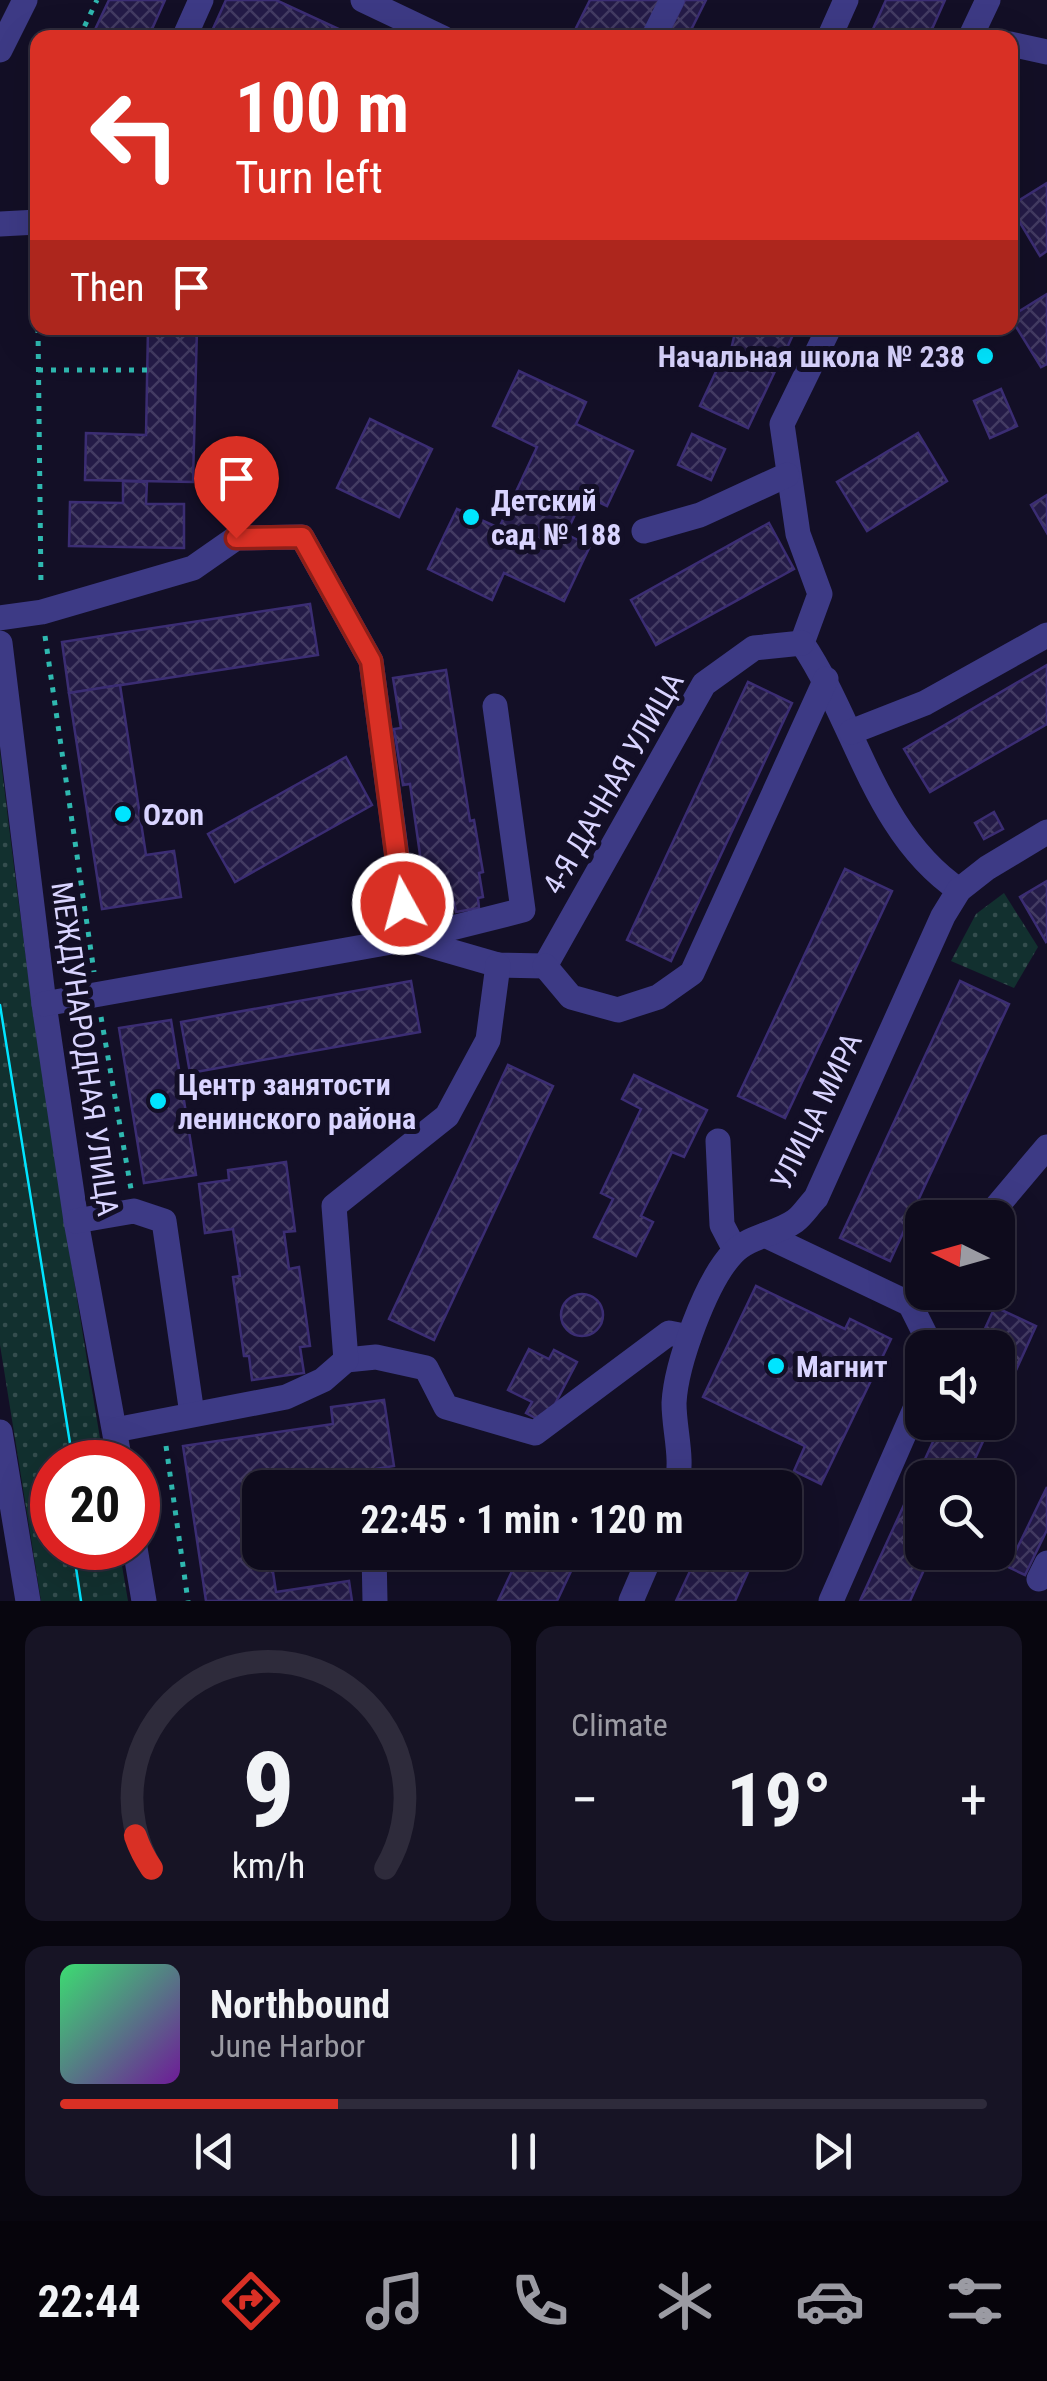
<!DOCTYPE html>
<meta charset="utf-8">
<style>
body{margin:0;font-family:"Roboto Condensed",sans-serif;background:#171425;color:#f1f3f6;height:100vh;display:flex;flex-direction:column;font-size:38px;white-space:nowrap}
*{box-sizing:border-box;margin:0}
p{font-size:32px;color:#9b9ba3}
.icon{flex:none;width:55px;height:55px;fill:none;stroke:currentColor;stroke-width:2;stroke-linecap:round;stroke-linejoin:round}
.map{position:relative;height:1601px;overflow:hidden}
.panel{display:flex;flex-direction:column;gap:25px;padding:25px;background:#08060f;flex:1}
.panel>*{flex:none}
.top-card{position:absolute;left:30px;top:30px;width:988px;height:305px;border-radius:20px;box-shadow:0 10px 40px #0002,0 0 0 2px #2e2b3b;background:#d93025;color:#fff;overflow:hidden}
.needle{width:65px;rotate:275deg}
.buttons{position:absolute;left:905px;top:1200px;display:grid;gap:20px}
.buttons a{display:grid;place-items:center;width:110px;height:110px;border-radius:20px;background:#0e0b1c;box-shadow:0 10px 40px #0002,0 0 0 2px #2e2b3b;font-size:50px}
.speed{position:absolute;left:30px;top:1440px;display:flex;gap:20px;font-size:50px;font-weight:700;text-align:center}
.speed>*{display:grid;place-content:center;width:130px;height:130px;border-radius:50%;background:#0e0b1c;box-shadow:0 10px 40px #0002,0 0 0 2px #2e2b3b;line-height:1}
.speed .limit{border:15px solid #d22;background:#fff;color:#111}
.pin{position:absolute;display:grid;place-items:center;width:85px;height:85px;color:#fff;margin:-102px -42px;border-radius:50% 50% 50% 0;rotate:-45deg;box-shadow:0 0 10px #0007}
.pin .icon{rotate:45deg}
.me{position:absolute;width:110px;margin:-55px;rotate:353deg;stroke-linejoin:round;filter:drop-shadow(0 0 8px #0008)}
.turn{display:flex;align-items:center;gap:35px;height:210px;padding:0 40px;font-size:45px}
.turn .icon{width:130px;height:130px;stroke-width:2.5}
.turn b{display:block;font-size:70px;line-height:85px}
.then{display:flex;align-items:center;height:95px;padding:0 40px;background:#0003;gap:20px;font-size:38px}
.big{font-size:75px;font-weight:700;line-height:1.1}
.panel .card{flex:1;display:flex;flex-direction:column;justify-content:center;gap:15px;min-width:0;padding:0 35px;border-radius:20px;background:#171425}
.panel .dial{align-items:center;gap:0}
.dial svg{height:260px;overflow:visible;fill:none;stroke:#2e2b3b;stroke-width:7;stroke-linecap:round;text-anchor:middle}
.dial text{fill:#f1f3f6;stroke:none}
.song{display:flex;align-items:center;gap:30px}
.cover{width:120px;height:120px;border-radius:15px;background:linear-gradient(135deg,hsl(140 70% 55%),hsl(280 70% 35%))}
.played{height:10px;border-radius:5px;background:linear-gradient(90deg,#d93025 30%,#2e2b3b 30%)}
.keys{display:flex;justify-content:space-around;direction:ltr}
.heat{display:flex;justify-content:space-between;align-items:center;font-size:55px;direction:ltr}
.panel .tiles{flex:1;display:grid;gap:25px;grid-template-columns:1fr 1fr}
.card:last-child{grid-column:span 2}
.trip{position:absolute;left:242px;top:1470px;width:560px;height:100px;border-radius:20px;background:#0e0b1c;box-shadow:0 10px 40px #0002,0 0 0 2px #2e2b3b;font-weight:700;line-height:100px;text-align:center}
.dock{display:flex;height:160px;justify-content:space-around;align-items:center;background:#06040b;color:#9b9ba3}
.dock .icon{width:70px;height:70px}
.dock .on{color:#d93025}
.dock b{font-size:45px;color:#f1f3f6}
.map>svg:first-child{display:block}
.grass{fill:url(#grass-dots)}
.building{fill:url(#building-cross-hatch);stroke:#3b2d73;stroke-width:2.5}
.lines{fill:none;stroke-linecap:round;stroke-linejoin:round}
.path{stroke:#2fb8b0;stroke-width:5;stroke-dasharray:5 8;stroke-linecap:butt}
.minor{stroke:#3d3a85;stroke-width:25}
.tram{stroke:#00e5ff;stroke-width:2.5}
.route-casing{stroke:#8d1f18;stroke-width:25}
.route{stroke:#d93025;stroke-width:18}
.poi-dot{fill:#00e5ff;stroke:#130f26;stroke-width:4}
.labels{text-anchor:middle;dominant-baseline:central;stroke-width:10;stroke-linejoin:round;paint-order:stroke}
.poi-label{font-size:30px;font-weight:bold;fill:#d9d4ff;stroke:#130f26;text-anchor:start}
.street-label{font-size:30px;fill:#d9d4ff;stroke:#130f26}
</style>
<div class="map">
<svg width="1047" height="1601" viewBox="0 0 1047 1601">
<defs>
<pattern id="grass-dots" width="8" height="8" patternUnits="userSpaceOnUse" patternTransform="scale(2.5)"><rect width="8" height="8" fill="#12302f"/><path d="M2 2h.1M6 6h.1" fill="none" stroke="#344d4e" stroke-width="1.8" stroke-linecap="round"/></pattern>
<pattern id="building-cross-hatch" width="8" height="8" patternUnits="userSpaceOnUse" patternTransform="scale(2.5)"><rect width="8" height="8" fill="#241b47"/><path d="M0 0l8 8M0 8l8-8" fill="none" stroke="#433b63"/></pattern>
</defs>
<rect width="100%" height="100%" fill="#130f26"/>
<g class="grass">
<path d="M0,752C28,992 64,1225 104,1462H52V1548H119L128,1601H41L0,1345Z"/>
<polygon points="1004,893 1038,947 1014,988 951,961 976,914"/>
</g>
<g class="building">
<polygon points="109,0 165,0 148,38 91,38"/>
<polygon points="226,0 276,0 358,38 226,38 212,31"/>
<polygon points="590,0 663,0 642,38 571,38"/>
<polygon points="685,0 706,0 687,38 666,38"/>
<polygon points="886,0 945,0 928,38 869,38"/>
<polygon points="1047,183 1047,251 1040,256 1010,206"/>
<polygon points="1047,294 1047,364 1041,367 1010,317"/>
<polygon points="148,328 197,328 193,482 85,480 86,433 146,435"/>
<polygon points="736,328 796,328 782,359 776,357 772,367 776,369 748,428 700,406 727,348 731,350"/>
<polygon points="519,371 586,402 576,424 633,451 607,506 584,495 566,534 590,546 564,601 504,573 492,600 428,569 457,509 499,528 537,447 493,426"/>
<polygon points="1001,389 1017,426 990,438 974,401"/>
<polygon points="370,419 432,449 399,517 337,488"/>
<polygon points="918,433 947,481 867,531 837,482"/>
<polygon points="692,434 725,449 711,480 678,465"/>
<polygon points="123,481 147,482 146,504 184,504 184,548 69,546 70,502 123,503"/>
<polygon points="1047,495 1047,533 1031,505"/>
<polygon points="769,523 794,569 656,645 631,600"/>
<polygon points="310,604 318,655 69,693 62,642"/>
<polygon points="1047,665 1047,724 930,792 904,749"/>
<polygon points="446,670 470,821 474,820 483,872 479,873 483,897 478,898 479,908 456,912 454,902 432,906 428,883 424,883 410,784 403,785 394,729 401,728 393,678"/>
<polygon points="748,682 792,703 671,961 627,940"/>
<polygon points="120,685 146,855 174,851 181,897 102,909 69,693"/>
<polygon points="346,757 372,805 235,882 208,834"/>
<polygon points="994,812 1003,829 984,839 975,823"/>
<polygon points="845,869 892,891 785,1118 738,1096"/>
<polygon points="1047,881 1047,941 1046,942 1020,897"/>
<polygon points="411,981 420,1032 190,1073 181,1022"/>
<polygon points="960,981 1009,1004 890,1261 840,1238"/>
<polygon points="171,1020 196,1175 144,1183 119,1028"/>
<polygon points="508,1065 553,1086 434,1340 389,1319"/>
<polygon points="634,1075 707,1110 684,1157 672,1152 641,1216 653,1222 636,1256 594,1237 613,1199 601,1193 641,1109 622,1099"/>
<polygon points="286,1162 295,1231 284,1232 289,1269 299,1267 310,1346 300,1347 304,1373 252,1380 249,1356 244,1356 233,1277 240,1276 233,1229 205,1233 199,1184 229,1180 228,1170"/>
<polygon points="756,1286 845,1329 850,1319 891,1339 821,1484 794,1471 805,1446 703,1397"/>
<circle cx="582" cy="1315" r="21"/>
<polygon points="995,1307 1036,1326 998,1410 998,1348 976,1348"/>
<polygon points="529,1349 549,1359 554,1350 577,1362 545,1423 526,1413 532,1402 508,1390"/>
<polygon points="384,1400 394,1466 260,1488 260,1552 270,1552 276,1592 349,1581 352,1601 206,1601 183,1446 333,1424 331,1407"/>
<polygon points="942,1422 992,1422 966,1478 922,1478 922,1552 932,1552 910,1601 860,1601"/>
<polygon points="560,1470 596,1488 552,1488"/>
<polygon points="737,1471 772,1488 729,1488"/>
<polygon points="1047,1487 1047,1530 1025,1575 1008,1567"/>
<polygon points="521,1552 580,1552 557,1601 498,1601"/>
<polygon points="699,1552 757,1552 735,1601 676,1601"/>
</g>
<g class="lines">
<g class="path">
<polyline points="79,38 97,0"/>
<polyline points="38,127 32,139 38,172"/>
<polyline points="38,328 41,586"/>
<polyline points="38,370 147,370"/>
<polyline points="45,636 94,972"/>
<polyline points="101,1017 131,1189"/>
<polyline points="166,1446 188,1601"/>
</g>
<g class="minor">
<polyline points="363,0 443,38"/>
<polyline points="184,38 201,0"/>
<polyline points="653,38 672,0"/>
<polyline points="829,38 846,0"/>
<polyline points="970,38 988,0"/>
<polyline points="1010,44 1047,52"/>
<polyline points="0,50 25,0"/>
<polyline points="0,224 38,222"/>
<path d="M829,328L782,424L798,534L820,594L802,643C856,723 875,833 959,890"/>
<polyline points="644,531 700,515 787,475"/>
<polyline points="0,618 42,612 193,568 236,538 302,537 371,661 408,939"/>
<polyline points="0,643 44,1004 76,1221 120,1462"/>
<polyline points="851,732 925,703 1047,635"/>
<polyline points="408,939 498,965 545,966 704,684 754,648 802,643"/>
<polyline points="545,966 571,997 618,1010 658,997 692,973 826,679"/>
<polyline points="44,1004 408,939 523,910 495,706"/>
<polyline points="718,1141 722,1225 735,1250"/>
<polyline points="987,1218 1047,1147"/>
<polyline points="76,1221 134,1211 164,1221 192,1414"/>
<polyline points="765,1235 910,1304"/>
<polyline points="922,1290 910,1304 932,1348"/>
<polyline points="346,1360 376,1357 426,1368 446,1407 535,1433 669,1333 689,1337"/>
<polyline points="115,1430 286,1397 323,1380 346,1360 334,1206 447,1116 488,1040 498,965"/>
<polyline points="0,1432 28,1601"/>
<path d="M676,1488C684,1459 674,1431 674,1403C676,1364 706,1281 733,1253C749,1236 777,1234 795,1221C803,1215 809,1205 816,1198L943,916L959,890L987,868L1047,832"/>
<polyline points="135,1548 144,1601"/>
<polyline points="374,1552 375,1601"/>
<polyline points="1039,1579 1047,1563"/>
<polyline points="631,1601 652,1552"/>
<polyline points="831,1601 922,1393"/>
</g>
<g class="tram">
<polyline points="0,1005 73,1462"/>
<polyline points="73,1548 81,1601"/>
</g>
</g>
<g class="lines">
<defs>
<polyline id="route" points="236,538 302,537 371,661 403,904"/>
</defs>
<use href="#route" class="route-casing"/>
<use href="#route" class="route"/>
</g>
<g class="poi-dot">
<circle cx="985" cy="356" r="10"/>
<circle cx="471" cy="517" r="10"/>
<circle cx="123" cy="814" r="10"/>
<circle cx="158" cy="1101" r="10"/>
<circle cx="776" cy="1366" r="10"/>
</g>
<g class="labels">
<g class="poi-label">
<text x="965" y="356" text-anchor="end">Начальная школа № 238</text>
<text x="491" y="500">Детский<tspan x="491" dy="34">сад № 188</tspan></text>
<text x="143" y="814">Ozon</text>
<text x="178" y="1084">Центр занятости<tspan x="178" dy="34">ленинского района</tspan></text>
<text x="796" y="1366">Магнит</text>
</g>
<g class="street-label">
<text transform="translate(613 783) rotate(-60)">4-Я ДАЧНАЯ УЛИЦА</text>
<text transform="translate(85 1049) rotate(82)">МЕЖДУНАРОДНАЯ УЛИЦА</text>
<text transform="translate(816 1111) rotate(-64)">УЛИЦА МИРА</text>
</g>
</g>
</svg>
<div class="buttons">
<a><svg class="needle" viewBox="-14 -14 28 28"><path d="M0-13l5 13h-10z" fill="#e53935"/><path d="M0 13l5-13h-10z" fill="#9b9ba3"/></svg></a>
<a><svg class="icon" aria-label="sound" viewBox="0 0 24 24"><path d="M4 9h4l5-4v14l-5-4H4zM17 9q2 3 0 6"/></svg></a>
<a><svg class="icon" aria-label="search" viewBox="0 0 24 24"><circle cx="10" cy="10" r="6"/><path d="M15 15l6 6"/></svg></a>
</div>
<div class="speed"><div class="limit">20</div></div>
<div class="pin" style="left:236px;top:538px;background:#d93025"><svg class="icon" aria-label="arrive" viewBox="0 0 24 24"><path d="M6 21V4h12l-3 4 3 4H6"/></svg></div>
<svg class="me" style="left:403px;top:904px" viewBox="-20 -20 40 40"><circle r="17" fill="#d93025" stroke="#fff" stroke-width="3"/><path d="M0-11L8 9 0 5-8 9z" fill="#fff"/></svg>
<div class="trip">22:45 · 1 min · 120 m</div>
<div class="top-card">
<div class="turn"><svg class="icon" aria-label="left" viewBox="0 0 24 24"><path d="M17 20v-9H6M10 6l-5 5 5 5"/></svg><div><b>100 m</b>Turn left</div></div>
<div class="then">Then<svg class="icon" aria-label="arrive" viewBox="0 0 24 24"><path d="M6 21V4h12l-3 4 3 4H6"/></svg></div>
</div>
</div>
<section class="panel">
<div class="tiles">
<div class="card dial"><svg viewBox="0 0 100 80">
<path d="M14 69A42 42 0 1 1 86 69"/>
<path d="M14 69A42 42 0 0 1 9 59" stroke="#d93025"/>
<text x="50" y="56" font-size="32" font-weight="700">9</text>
<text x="50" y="72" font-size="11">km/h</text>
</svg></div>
<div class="card"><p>Climate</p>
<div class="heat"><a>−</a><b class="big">19°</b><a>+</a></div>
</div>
<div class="card">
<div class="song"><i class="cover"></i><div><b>Northbound</b><p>June Harbor</p></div></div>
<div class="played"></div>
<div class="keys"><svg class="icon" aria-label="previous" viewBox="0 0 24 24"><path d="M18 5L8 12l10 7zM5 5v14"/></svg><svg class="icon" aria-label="pause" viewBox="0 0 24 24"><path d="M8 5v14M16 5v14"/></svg><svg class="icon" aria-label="next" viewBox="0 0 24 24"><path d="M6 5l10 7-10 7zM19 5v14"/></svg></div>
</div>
</div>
</section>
<nav class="dock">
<b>22:44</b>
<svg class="icon on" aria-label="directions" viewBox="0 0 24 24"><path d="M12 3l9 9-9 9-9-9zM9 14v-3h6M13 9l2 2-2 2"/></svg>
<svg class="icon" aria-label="music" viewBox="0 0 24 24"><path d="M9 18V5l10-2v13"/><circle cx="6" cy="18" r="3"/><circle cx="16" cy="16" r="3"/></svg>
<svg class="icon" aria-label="phone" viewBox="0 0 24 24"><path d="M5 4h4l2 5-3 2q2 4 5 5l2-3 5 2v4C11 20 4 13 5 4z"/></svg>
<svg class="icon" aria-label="climate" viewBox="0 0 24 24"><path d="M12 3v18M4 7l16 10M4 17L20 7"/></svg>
<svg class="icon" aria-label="car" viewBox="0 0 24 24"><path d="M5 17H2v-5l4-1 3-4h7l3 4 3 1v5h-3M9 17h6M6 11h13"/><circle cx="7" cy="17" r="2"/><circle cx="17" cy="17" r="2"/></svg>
<svg class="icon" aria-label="filters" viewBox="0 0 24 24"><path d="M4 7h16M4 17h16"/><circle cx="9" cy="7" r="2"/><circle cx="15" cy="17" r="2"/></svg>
</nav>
